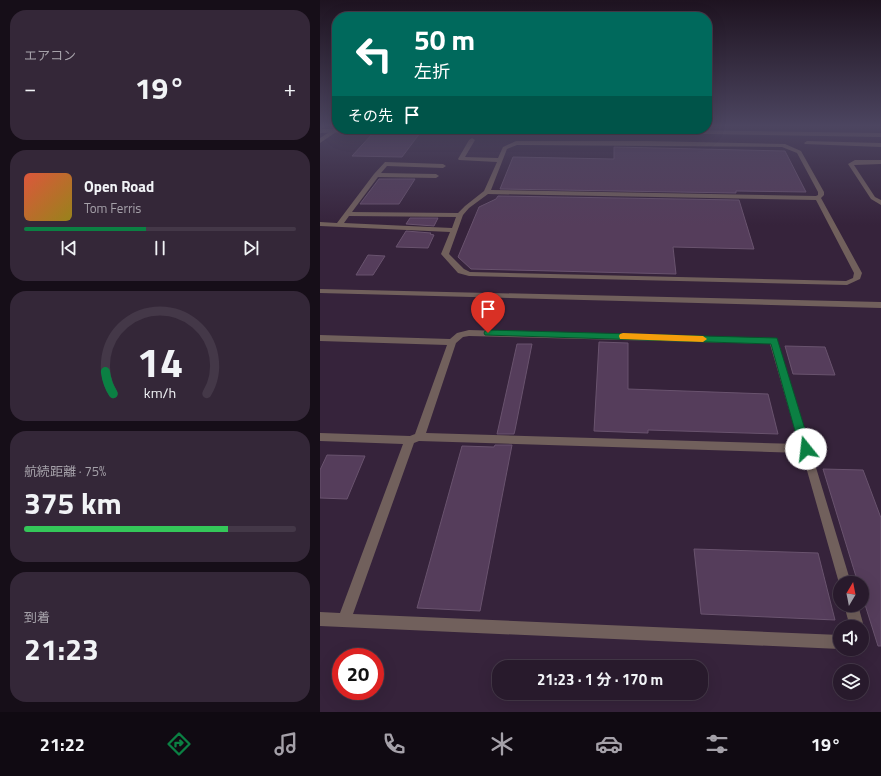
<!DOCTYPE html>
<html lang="ja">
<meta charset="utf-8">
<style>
body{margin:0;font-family:"Titillium Web","Noto Sans JP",sans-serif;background:#342738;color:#f1f3f6;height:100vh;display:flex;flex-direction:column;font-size:15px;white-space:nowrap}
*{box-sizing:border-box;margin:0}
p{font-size:13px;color:#a5a1a9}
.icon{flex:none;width:22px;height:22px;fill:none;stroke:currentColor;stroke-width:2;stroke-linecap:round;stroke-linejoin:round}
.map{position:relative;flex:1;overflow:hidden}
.side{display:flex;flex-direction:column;gap:10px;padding:10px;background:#160e18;width:320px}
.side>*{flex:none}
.banner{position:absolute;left:12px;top:12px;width:380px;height:122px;border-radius:16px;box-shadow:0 4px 16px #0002,0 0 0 1px #443848;background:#00695c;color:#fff;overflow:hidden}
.needle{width:26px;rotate:10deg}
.fabs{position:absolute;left:513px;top:576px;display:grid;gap:8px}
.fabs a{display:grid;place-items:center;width:36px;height:36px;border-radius:50%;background:#281a2c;box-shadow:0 4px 16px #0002,0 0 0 1px #443848;font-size:20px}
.speed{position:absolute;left:12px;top:648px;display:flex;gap:8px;font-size:20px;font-weight:700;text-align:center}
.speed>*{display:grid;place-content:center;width:52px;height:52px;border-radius:50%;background:#281a2c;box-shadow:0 4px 16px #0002,0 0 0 1px #443848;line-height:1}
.speed .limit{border:6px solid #d22;background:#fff;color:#111}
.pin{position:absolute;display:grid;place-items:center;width:34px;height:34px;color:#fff;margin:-41px -17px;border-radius:50% 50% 50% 0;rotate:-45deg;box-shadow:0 0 4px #0007}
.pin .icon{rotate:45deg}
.me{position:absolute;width:44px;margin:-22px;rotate:344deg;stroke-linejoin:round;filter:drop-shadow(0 0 3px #0008)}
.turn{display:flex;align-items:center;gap:14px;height:84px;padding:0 16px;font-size:18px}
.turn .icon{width:52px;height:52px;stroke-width:2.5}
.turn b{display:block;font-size:28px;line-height:34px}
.then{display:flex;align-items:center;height:38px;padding:0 16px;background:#0003;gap:8px;font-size:15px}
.big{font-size:30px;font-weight:700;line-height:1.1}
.side .card{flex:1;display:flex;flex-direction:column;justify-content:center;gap:6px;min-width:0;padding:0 14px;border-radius:16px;background:#342738}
.side .dial{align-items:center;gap:0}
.dial svg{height:104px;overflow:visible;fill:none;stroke:#443848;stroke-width:7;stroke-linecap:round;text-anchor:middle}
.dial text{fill:#f1f3f6;stroke:none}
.song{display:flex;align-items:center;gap:12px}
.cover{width:48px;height:48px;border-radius:6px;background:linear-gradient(135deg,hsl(10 70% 55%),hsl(50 70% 35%))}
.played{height:4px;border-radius:2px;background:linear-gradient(90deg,#0b8043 45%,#443848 45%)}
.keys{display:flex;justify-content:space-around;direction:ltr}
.heat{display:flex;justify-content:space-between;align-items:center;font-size:22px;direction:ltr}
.charge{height:6px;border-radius:3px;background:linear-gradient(90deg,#34c759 75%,#443848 0)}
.trip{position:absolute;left:172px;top:660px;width:216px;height:40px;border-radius:16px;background:#281a2c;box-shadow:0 4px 16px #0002,0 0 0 1px #443848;font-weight:700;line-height:40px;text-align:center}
.dock{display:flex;height:64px;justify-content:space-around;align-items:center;background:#100a12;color:#a5a1a9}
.dock .icon{width:28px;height:28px}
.dock .current{color:#0b8043}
.dock b{font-size:18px;color:#f1f3f6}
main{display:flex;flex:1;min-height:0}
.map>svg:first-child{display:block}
.building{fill:#553d5b;stroke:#69536e}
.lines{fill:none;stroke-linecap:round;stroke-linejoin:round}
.service{fill:#71605c;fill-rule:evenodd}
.tertiary{fill:#71605c;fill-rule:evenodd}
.route{fill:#0b8043;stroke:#07532c}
.slow{fill:#f59e0b}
</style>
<main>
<section class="side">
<div class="card"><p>エアコン</p>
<div class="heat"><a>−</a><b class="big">19°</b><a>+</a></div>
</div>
<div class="card">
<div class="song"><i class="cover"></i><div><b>Open Road</b><p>Tom Ferris</p></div></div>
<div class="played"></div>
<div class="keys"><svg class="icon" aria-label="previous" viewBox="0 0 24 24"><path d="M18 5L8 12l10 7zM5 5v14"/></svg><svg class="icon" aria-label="pause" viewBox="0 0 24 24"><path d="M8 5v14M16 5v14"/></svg><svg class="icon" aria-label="next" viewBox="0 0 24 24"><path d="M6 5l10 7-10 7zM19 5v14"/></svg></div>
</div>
<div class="card dial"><svg viewBox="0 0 100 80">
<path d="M14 69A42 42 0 1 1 86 69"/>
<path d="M14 69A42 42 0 0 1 8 52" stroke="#0b8043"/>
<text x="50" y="56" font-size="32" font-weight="700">14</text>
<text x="50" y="72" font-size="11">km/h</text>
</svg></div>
<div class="card"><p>航続距離 · 75%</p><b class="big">375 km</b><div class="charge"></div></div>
<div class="card"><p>到着</p><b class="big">21:23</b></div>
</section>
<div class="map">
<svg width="561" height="712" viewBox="0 0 561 712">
<rect width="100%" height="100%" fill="#36233b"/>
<g class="building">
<polygon points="54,132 100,133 82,157 32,156"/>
<polygon points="294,147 465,151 486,192 416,191 416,193 180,189 193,157 294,159"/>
<polygon points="59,179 95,179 79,204 40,204"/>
<polygon points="178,196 419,200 434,249 353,247 356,274 151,269 138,257 159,207 176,199"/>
<polygon points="90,218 118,218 114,226 86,224"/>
<polygon points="86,231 111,233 110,234 114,235 108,248 76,247"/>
<polygon points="48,255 65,256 53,275 36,275"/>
<polygon points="279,342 308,343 308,389 448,394 458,434 328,430 328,433 274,431"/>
<polygon points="197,344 212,344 195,430 194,434 177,434"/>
<polygon points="465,346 505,347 515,375 473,374"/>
<polygon points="175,445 192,445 160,611 97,608 142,446 174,447"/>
<polygon points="7,455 45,456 27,499 0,498 0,470"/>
<polygon points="503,469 543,470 561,518 561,646 558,646 542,595 542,583 538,583"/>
<polygon points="374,549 498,553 515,620 381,614"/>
</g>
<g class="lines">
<g class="service">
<polygon points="0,129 50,129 47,131 0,133"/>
<polygon points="218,129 307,129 561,133 561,137 221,131"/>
<path d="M152,138L155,140L145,157L178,158L183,147L196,141H329L465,144L481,151L504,192V195L501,198L542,273L540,279L527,285L149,276L138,273L121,254L130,232L0,226V222L17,223L54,174L65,162L123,164L126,166L123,168L67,166L61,173L116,174L119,176L116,178L58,177L32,212L138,213L145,206L164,191L177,162L139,160L138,159L149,140ZM197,145L462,147L477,153L498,192V195L496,196L171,190L187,149ZM168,194L496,200L534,273L533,278L526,281L150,272L144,269L129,254L143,215L149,208ZM29,216L136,217L132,228L24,223Z"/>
<polygon points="487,141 561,143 561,147 485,144 484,143"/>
<polygon points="535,160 561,160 561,164 534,165 555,197 561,200 561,205 551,199 528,164"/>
<polygon points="0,289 561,302 561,308 0,293"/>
<path d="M149,330L457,339L531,583H520V587L519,583L482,453L99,441L94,443L33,614L520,635V649L0,626V612L20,613L83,444L0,441V433L90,436L95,434L127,345L0,341V335L130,339L137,333ZM149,336L450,344L479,444L106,433L136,343L143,337Z"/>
<polygon points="524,605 538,605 544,627 542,632 542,627 530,627"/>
</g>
<g class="tertiary">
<polygon points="0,125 7,125 0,130"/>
<polygon points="17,127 17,129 20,129 19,130 0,143 0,138"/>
</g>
</g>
<linearGradient id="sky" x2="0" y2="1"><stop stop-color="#1e1320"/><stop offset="0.56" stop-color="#4c4560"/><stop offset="1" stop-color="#4c4560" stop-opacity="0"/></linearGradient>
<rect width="561" height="225" fill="url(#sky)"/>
<polygon class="route" points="168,330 457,338 491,449 490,452 486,454 482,452 480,449 451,344 165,335 164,333 165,331"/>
<polygon class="slow" points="303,333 383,336 387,339 383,342 300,339 299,336 300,334"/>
</svg>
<div class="fabs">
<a><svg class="needle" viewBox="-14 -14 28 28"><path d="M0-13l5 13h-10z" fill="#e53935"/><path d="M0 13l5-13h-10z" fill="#a5a1a9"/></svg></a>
<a><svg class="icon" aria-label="sound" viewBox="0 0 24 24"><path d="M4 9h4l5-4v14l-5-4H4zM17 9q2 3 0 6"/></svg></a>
<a><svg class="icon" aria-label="layers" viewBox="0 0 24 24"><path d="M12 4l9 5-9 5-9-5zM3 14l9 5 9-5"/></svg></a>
</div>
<div class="speed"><div class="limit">20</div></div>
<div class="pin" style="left:168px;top:333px;background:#d93025"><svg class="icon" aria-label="arrive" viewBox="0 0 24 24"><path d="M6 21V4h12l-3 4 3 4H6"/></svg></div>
<svg class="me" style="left:486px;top:449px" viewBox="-20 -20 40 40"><circle r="19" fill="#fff"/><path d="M0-13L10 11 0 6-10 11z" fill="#0b8043"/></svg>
<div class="trip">21:23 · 1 分 · 170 m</div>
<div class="banner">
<div class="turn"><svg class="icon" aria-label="left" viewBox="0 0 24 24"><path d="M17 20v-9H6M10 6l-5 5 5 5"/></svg><div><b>50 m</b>左折</div></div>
<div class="then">その先<svg class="icon" aria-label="arrive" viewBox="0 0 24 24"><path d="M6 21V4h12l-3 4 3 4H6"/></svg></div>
</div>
</div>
</main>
<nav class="dock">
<b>21:22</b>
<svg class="icon current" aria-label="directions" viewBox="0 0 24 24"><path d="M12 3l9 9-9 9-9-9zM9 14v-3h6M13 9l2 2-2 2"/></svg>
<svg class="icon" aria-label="music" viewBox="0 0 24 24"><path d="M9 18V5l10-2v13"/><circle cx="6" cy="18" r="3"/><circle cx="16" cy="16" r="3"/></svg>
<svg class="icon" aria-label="phone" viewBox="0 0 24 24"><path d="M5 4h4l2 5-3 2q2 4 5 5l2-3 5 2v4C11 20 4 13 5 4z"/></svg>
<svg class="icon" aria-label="climate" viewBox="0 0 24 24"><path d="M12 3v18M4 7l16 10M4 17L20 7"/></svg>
<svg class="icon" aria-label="car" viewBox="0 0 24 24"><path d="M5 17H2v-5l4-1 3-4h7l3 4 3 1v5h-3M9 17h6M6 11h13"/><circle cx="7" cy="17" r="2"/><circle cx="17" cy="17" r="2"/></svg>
<svg class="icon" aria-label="filters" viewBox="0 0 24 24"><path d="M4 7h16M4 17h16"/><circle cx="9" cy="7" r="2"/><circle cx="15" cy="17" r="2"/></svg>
<b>19°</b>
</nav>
